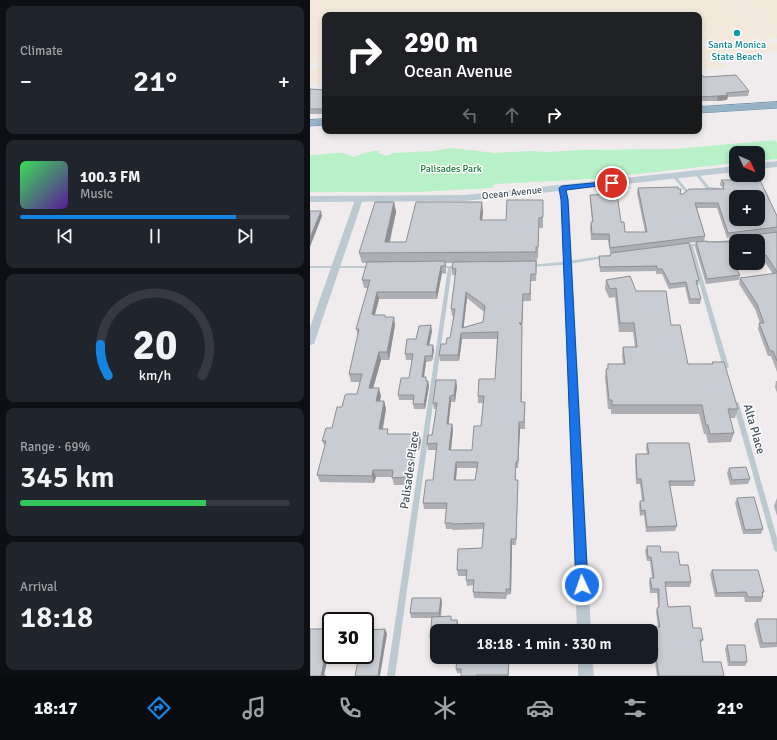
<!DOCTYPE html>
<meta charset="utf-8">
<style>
body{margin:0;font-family:Signika,sans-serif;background:#20242c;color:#f1f3f6;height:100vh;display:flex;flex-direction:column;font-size:15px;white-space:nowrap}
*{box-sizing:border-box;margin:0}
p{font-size:13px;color:#9ea1a6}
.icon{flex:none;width:22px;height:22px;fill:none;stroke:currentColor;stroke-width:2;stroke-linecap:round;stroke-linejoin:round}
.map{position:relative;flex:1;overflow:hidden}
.panel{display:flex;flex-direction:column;gap:6px;padding:6px;background:#0d0f14;width:310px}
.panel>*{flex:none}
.banner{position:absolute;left:12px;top:12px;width:380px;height:122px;border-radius:8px;box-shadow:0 2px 6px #0003;background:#202124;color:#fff;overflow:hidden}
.needle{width:26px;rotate:134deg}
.tools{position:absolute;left:419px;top:146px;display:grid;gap:8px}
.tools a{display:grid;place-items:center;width:36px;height:36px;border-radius:8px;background:#171b24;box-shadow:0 2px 6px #0003;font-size:20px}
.speed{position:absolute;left:12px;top:612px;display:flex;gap:8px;font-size:20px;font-weight:700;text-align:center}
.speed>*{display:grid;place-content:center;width:52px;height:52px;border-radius:50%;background:#171b24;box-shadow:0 2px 6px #0003;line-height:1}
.speed .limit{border:2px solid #111;border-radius:6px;background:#fff;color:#111}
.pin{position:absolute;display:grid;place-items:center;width:34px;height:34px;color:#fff;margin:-17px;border:2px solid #fff;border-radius:50%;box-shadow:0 1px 4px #0007}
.me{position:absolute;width:44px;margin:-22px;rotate:357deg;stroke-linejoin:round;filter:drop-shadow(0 0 3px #0008)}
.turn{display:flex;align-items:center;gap:14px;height:84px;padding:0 16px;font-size:18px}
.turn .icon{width:52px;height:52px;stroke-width:2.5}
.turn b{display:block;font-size:28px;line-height:34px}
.lanes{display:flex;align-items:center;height:38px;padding:0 16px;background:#0003;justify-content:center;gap:20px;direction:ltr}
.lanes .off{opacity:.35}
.big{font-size:30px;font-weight:600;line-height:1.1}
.panel .tile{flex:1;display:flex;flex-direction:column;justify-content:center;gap:6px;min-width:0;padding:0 14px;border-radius:8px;background:#20242c}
.panel .dial{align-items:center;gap:0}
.dial svg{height:104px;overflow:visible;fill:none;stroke:#363941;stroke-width:7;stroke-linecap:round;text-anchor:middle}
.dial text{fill:#f1f3f6;stroke:none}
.song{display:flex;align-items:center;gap:12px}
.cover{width:48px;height:48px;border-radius:6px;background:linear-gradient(135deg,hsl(130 70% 55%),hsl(270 70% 35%))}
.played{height:4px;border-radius:2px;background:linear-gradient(90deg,#1384e2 80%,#363941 80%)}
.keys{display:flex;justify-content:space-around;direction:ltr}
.heat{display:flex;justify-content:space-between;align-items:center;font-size:22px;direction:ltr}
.charge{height:6px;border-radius:3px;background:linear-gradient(90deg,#34c759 69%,#363941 0)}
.trip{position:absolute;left:120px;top:624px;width:228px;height:40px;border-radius:8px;background:#171b24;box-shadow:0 2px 6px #0003;font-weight:600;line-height:40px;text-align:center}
.tabs{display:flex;height:64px;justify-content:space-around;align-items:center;background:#090b0e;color:#9ea1a6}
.tabs .icon{width:28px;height:28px}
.tabs .on{color:#1384e2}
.tabs b{font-size:18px;color:#f1f3f6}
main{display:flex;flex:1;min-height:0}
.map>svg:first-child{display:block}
.green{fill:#b8f0c8}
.sand{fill:#f2e9dc}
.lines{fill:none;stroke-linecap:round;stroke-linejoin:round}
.trunk-casing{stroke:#6e91a9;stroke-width:1}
.service{fill:#bcc9d0;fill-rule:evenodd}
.minor{fill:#bcc9d0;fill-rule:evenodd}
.secondary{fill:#bccbd4;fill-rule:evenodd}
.trunk{fill:#96b3c6;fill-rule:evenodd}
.wall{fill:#adafb5;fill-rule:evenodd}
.shaded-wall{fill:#8d8f93}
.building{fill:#c9ccd2;stroke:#8d8f93;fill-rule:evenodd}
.route{fill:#1a73e8;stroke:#114b97}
.culture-dot{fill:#0f9aa8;stroke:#fff;stroke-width:1.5}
.labels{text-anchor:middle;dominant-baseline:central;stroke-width:3;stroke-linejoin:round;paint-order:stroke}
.far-culture-label{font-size:10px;fill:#0d838f;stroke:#fff}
.far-park-label{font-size:10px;fill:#147d3d;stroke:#fff}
.far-street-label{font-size:10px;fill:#44525a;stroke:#fff}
.street-label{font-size:12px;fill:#44525a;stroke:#fff}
</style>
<main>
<section class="panel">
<div class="tile"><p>Climate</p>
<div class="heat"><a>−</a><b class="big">21°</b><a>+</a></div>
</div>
<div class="tile">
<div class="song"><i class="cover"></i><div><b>100.3 FM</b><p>Music</p></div></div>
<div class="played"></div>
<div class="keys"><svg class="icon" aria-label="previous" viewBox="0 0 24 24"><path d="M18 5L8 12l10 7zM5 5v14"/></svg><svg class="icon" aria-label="pause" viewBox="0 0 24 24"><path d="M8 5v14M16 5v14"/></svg><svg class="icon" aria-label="next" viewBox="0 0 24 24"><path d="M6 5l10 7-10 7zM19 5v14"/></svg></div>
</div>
<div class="tile dial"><svg viewBox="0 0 100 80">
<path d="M14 69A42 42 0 1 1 86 69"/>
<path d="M14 69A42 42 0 0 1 8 45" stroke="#1384e2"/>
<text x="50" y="56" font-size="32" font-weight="700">20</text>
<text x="50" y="72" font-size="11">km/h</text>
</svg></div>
<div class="tile"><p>Range · 69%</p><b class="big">345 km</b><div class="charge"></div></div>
<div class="tile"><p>Arrival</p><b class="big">18:18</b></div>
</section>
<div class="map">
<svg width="467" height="676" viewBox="0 0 467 676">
<rect width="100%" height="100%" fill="#f0eced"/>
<path class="green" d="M465,140L467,143V159L448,161V153H426V163L281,179L185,184L182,188L107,192H0V155C14,156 30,148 43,157L62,151H69L68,153L77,156L83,153L124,151L141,148L185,153L219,151L237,152L270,150L366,149Z"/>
<g class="sand">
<polygon points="0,0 467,0 467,32 434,4 437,3 436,2 427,3 432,4 467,34 467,37 427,43 389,43 389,15 15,15 15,62 0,64"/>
<polygon points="467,42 467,51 437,55 431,49 432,47"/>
<path d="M389,47C401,47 419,44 428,51L425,52L430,55L411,56L414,60L411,61L416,68L389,69Z"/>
<polygon points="15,66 15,83 0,84 0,68"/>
</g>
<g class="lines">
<defs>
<g id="trunk">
<polygon points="467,102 467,108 389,113 389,107"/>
<polygon points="15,119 15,125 0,126 0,120"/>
</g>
</defs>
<use href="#trunk" class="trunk-casing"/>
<g class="service">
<path d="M386,173H388L399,187L410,188L412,189C408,191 403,188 398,189C395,190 392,192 389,193V191L396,188L386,175Z"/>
<polygon points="363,175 365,175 378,191 384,192 384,194 376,193 363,177"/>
<polygon points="426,239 428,239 428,241 403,244 401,243 403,242"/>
<polygon points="391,243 393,244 393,245 383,246 419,367 418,368 414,368 413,367 379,247 373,247 371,246 373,245"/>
<polygon points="305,254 307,255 307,256 252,265 220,267 218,266 220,265 252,262"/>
<polygon points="0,266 62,266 64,267 62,268 0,268"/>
<polygon points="128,266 148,266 150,267 148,268 142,268 85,676 77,676 138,268 128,268"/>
<polygon points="424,402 428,402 429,404 467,538 467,552 465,551 464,549 423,404"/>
</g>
<g class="minor">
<polygon points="249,186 255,186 259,199 281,631 267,631 251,199 248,188"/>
<polygon points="46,197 52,197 53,199 5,341 4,344 0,345 0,327"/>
<polygon points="268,657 282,657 284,676 268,676"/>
</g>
<g class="secondary">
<polygon points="467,161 467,167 448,169 448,163"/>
<polygon points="426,166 426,172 155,201 0,202 0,196 155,195"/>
</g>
<use href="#trunk" class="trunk"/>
</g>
<g class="wall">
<polygon points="389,75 439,91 438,96 418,97 417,100 407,101 389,101"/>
<polygon points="0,89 15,90 15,114 0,114"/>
<polygon points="411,180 467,216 467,372 461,356 458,356 448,329 449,323 450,323 445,309 429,284 430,278 463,274 454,261 448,261 448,241 426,241 426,262 422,262 430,275 429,280 396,284 385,247 386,242 419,241 420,238 433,236 417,238 407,208 387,208 395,236 394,241 300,253 298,240 281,240 280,227 281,222 282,222 280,200 280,195 311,222 315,232 335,232 327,193 328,188 373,194 412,189 413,188 410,185"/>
<path d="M233,200V228H229L228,258H227L226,281H221V301H213L212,328V402H215V429H210L208,468H206V480L208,486L206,545H202L201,594L197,595L196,599L164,598L163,592L164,585L157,586L156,580V576H148L147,570L172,548L173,529L143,530L142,529H136L135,523L136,509H114L113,503L123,480L126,450H118L117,444L122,435L126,409H124L123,403L147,386L145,402H141L138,424H142L143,430L141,450H162L171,426L173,403H168V396L185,379L187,339H152L149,361H130L129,355L140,338L144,316H142L141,309L145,275H142V263H136V274L132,273L127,299H69L65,315L75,317L85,325L79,360H71L63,388L71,396L70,401H74L76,409L73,429L79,434H109L111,441L109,450H105L100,485H84L82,477H66L64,483L10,482L7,475L15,446L12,441L22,428L32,407L47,394L50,382H41L39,374L48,336L46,329L58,288H54L52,280L57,263H52L49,253L84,202L86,212L80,242H96L173,212L172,220H196ZM157,298L174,312L173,322L153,328ZM147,468H167L165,480H146Z"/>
<polygon points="379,243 389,280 388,285 387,286 391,299 390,304 379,304 375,287 359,289 352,274 346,274 346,271 290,272 289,261 289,256 300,256"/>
<polygon points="296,280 326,291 361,325 378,364 402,364 402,362 428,409 425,418 420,418 424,433 421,442 398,443 396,434 394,434 389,414 301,414 301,409 298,409 295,378 296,369 297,369 298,364 313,364 312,356 313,347 325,347 323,332 309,332 305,297 299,298 295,289"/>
<polygon points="122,331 119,345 124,350 122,361 116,362 114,377 117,381 119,386 115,409 104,409 103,404 103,400 89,400 88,395 99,378 103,360 96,360 95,354 106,339"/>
<polygon points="466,381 467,381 467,393 465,387"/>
<polygon points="337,443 385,481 384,486 360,486 367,526 365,531 336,532 334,515 330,516 329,506 330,501 332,501 330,484 326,484 325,459 326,454 337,454 336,448"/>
<polygon points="419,468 440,479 438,484 420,485 417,473"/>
<polygon points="427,498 453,529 451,534 433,534 425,503"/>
<polygon points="467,498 467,516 464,506"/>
<polygon points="337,546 351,552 370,565 381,582 380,587 355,587 358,607 383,628 393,640 390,644 393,662 414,676 347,676 344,655 345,651 346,651 344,631 345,627 348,627 346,612 347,608 348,607 347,593 340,593 339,582 340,578 342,578 340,561 337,561 335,551"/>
<polygon points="402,570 454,592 452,595 453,597 451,602 435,602 434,597 405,597 400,574"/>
<polygon points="132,602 131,617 142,620 148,624 148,631 127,631 127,650 125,650 124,646 124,641 122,641 120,637 122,618 101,618 100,613"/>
<polygon points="447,619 467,619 467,647 450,648 444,624"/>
<polygon points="417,645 437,662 435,666 418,666 415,649"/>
<polygon points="203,657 203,664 199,664 199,676 151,676 151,673 147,673 146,669"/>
</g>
<g class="shaded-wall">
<polygon points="418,95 417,100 407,101 408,96"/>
<polygon points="84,202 86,212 77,252 75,242"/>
<polygon points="172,202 173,212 171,231 170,220"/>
<polygon points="11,211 12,216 0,247 0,238"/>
<polygon points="131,266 132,273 127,299 126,292"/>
<polygon points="67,292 69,299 64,317 62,314"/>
<polygon points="156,292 157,298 153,333 152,328"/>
<polygon points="213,294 213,301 212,328 209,323"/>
<polygon points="84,317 85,325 79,360 77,352"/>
<polygon points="121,325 122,331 118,350 117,345"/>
<polygon points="151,333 152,339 149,361 148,355"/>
<polygon points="123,345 124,350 122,361 122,356"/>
<polygon points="69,352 71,360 61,396 59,388"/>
<polygon points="115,356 116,362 113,383 112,377"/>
<polygon points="146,380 147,386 145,402 144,395"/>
<polygon points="118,381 119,386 115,409 114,404"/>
<polygon points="69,388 71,396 68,409 66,401"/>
<polygon points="140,396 141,402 138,430 137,424"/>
<polygon points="74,401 76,409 71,436 69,429"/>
<polygon points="209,422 210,429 208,468 208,461"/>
<polygon points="142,424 143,430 140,457 139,450"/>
<polygon points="109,434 111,441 109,450 108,443"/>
<polygon points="103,443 105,450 100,485 98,477"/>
<polygon points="146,462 147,468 145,486 144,480"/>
<polygon points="63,470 66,477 64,483 62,476"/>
<polygon points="208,480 208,486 206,545 206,539"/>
<polygon points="201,539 202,545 201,594 200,589"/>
<polygon points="131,598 132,602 130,617 129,613"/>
<polygon points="147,620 148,624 148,631 147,631"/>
<polygon points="19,629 21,632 21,636 18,650 19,652 14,676 11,676 15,648"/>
<polygon points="75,629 77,634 70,676 68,676"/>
</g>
<g class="building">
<polygon points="389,75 392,75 394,77 426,75 439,91 416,93 418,95 408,96 389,97"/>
<polygon points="0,89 15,90 14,100 15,100 15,109 0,109"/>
<path d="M411,180H450L467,216V227L418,233L408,203H385L395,236L300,248L299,234H282L281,222H283L280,195L307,194L311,222H314L315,232H337L328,188L368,187V189H371L370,194H373L379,189H414L413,186L414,183ZM426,197H448V219H426Z"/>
<polygon points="197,200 233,200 233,217 229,218 228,247 226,247 226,252 49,253 65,202 84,202 75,242 96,242 106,202 172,202 170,220 196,220"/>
<polygon points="0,211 11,211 0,238"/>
<polygon points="467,232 467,272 456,255 448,256 448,241 426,241 426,257 419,257 430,275 397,279 386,242 397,241 397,242 418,242 421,241 420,238"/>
<polygon points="379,243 389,280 386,281 391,299 380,299 376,282 360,284 352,269 347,269 347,266 290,267 289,256 300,256 301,253"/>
<polygon points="135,261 135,266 131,266 126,292 67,292 62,314 63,314 63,315 75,315 75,317 84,317 77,352 69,352 59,388 69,388 66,401 74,401 69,429 78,429 77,434 109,434 108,443 103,443 98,477 82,478 83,470 63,470 62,476 7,475 16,441 12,441 16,428 22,428 27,407 32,407 35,395 37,394 47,394 52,374 39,374 49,329 46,329 60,280 52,280 57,262"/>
<path d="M226,261V274H221L220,294H213L212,323H209L212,326L211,402H215L214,422H209L208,461L206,462L205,480H208L206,539H201L200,589H196V593L163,592L164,580H156L157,570H147L148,549L172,548L174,523L142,524V523H135L137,503H113L116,480H123L127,443L117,444L118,435H122L124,424L127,403H123L126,380H146L144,395L140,396L137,424H142L139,450H162L164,426H171L174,396H168L169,379H185L188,332L151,333L148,355H129L131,344H136L137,338H140L145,309H141L146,269L142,268L143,262ZM156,292L175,306L173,322L152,328ZM146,462H168L165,480H144Z"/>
<polygon points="467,273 467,361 463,351 460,351 449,323 454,323 447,304 430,278"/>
<polygon points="320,276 326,291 356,291 361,325 370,325 378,364 403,364 402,362 414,362 428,409 418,409 424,433 400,434 398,425 396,425 392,405 302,405 302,400 299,400 296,369 298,369 298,364 315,364 313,347 327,347 324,323 310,323 306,288 300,289 296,280"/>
<polygon points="121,325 117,345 123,345 122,356 115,356 112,377 116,377 116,381 118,381 114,404 103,404 104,395 88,395 91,378 99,378 103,354 95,354 97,339 106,339 109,326"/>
<polygon points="337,443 379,443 385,481 359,481 367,526 337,527 335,510 331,511 330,501 334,501 331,479 327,479 326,454 339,454"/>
<polygon points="436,467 440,479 422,480 419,468"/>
<polygon points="444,497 453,529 435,530 427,498"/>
<polygon points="337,546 350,546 351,552 368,552 370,565 378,565 381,582 355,582 358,607 380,606 383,628 391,628 393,640 390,640 393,662 411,662 414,676 349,676 345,651 348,651 345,627 350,627 347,608 349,607 349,589 342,589 340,578 344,578 341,557 338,557"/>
<polygon points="402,570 448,570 454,592 452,592 453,597 438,597 436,592 407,593"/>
<polygon points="102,598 131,598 129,613 100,613"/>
<polygon points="141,616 141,620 147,620 147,631 127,631 127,646 124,646 125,637 120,637 122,617"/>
<polygon points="447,619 467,619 467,643 452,643"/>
<polygon points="0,629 19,629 15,648 17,648 11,676 16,676 0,676"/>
<polygon points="75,629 68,676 45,676 49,655 55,655 55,630"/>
<polygon points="417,645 435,645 437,662 420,662"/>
<polygon points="147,657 203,657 203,660 199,660 198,675 166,675 166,676 151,676 151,669 146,669"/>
</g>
<polygon class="route" points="302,181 304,181 304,184 256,190 258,200 278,585 276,589 272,591 268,589 266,585 251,200 249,188 252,186"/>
<circle class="culture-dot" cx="427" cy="33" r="4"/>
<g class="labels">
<g class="far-culture-label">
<text x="427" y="45">Santa Monica<tspan x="427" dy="12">State Beach</tspan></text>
</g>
<g class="far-park-label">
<text x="141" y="169">Palisades Park</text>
</g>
<g class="far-street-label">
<text transform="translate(202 193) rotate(-6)">Ocean Avenue</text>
</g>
<g class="street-label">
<text transform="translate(444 429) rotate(74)">Alta Place</text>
<text transform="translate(100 470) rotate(-82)">Palisades Place</text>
</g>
</g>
</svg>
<div class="tools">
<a><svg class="needle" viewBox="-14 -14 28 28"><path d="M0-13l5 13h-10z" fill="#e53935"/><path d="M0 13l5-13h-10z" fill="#9ea1a6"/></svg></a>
<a>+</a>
<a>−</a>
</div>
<div class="speed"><div class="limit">30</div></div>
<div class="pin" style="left:302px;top:183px;background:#d93025"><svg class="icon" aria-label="arrive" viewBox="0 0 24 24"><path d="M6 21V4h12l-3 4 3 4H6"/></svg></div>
<svg class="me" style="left:272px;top:585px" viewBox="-20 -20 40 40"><circle r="17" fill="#1a73e8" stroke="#fff" stroke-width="3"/><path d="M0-11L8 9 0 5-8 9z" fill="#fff"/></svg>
<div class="trip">18:18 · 1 min · 330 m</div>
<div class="banner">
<div class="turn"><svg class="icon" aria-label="right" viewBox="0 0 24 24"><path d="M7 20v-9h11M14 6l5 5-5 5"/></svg><div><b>290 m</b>Ocean Avenue</div></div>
<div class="lanes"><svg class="icon off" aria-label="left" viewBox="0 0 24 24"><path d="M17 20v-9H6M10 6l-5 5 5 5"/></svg><svg class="icon off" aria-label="ahead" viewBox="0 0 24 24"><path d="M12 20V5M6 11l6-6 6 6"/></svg><svg class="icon" aria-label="right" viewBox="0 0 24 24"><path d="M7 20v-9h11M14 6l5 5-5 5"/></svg></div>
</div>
</div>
</main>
<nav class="tabs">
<b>18:17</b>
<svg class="icon on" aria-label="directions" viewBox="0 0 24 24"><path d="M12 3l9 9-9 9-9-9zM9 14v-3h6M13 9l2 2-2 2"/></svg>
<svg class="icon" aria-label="music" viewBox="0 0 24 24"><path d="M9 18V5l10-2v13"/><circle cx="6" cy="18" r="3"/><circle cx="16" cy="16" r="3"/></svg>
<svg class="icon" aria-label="phone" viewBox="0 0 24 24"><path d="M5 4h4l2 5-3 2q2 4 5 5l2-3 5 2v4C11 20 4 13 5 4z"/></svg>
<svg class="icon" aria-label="climate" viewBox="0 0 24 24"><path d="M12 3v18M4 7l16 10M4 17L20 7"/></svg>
<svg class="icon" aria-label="car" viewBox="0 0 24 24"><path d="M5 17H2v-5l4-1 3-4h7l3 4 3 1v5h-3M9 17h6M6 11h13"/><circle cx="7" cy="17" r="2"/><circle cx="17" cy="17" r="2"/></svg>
<svg class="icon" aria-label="filters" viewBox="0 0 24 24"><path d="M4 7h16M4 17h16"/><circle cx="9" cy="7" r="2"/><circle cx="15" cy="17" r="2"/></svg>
<b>21°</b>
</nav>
